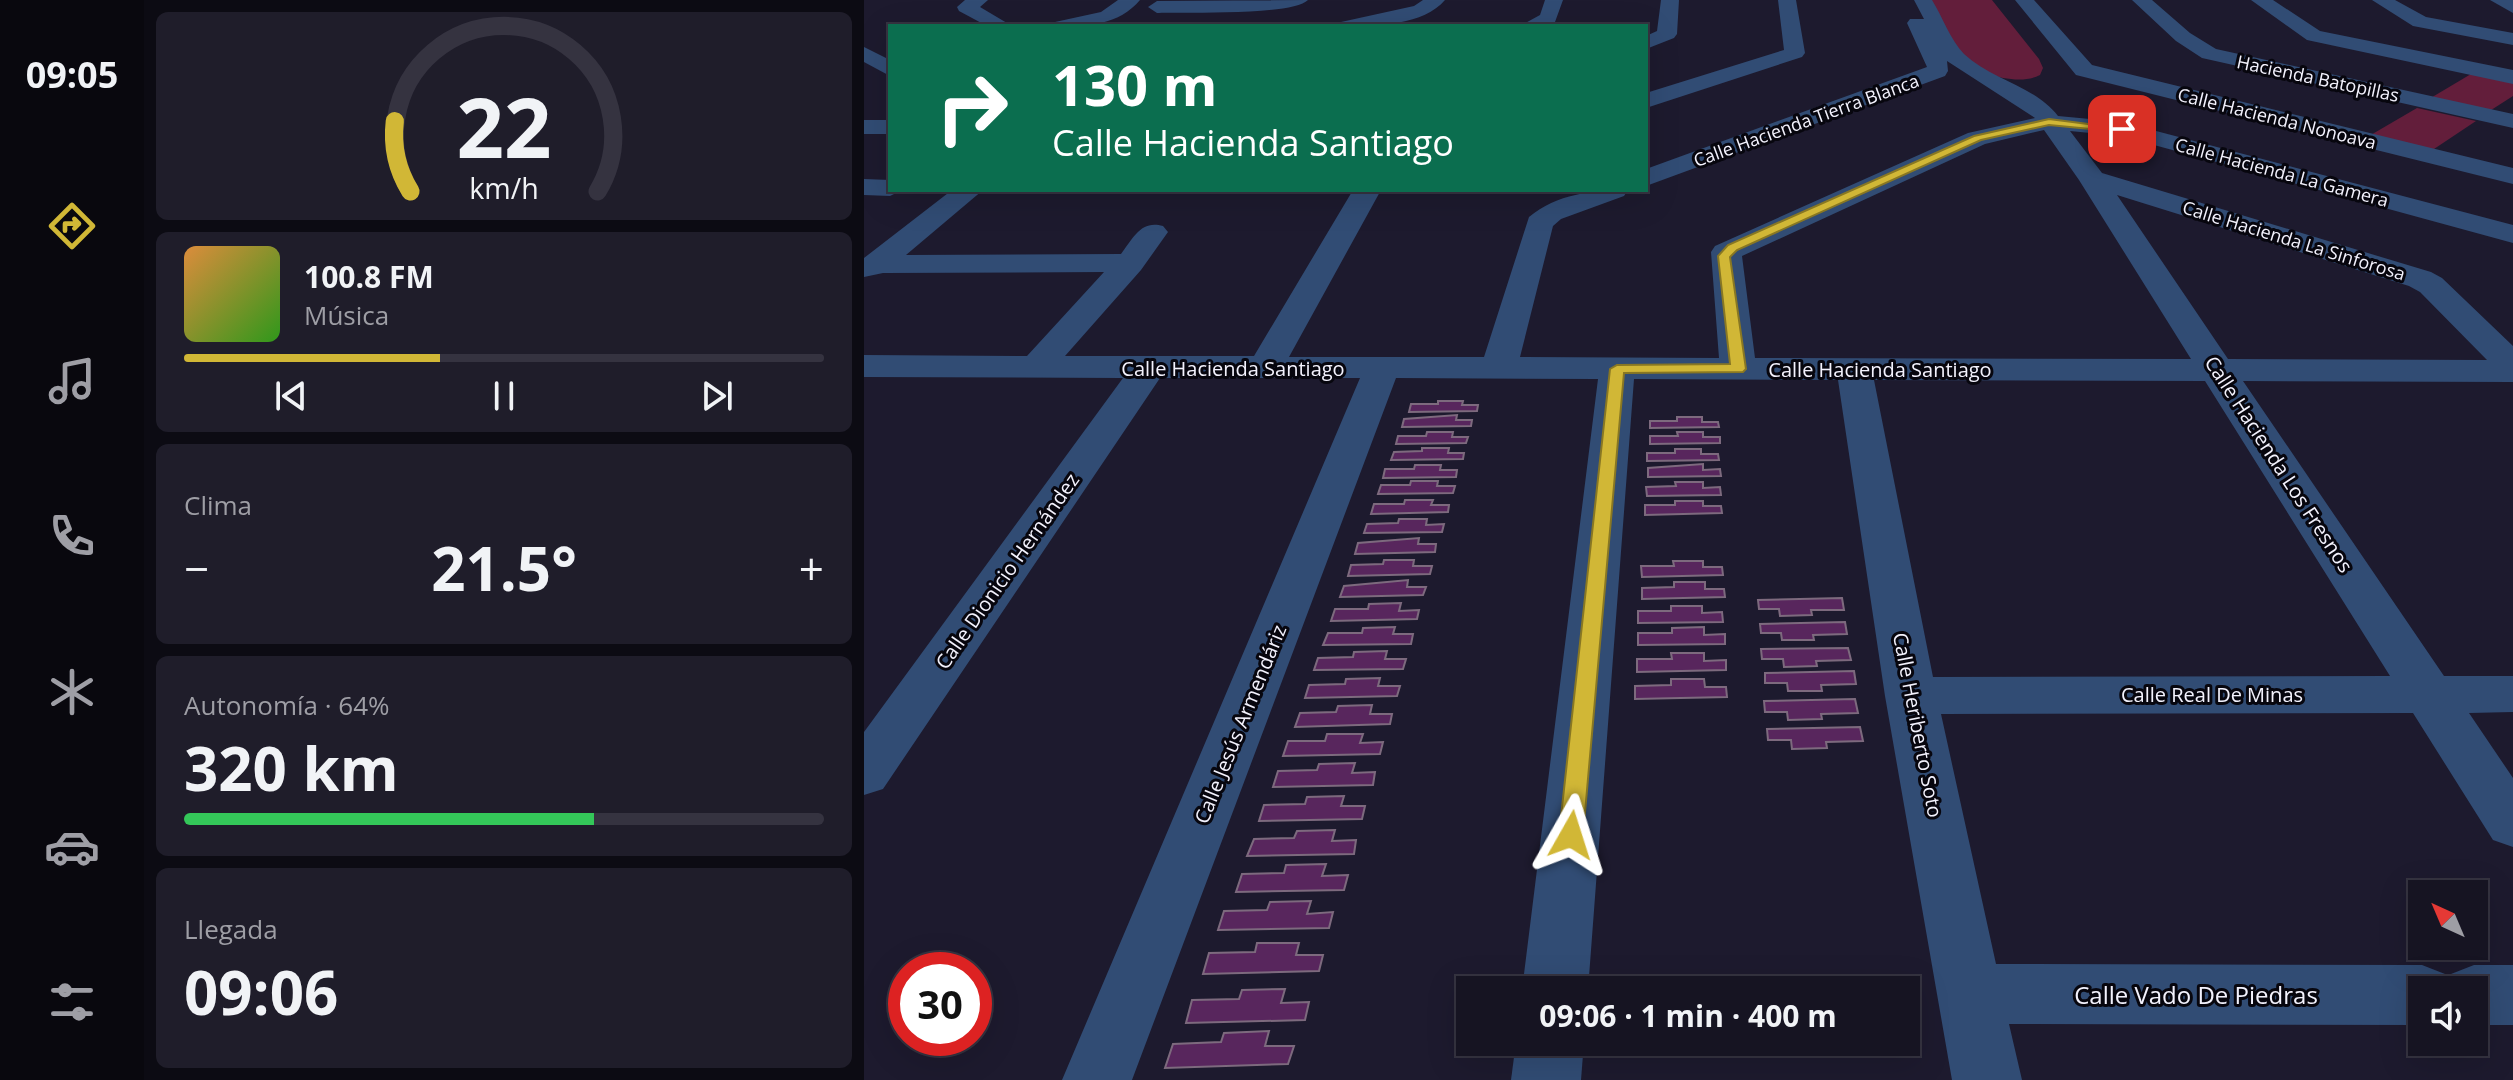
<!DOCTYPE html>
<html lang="es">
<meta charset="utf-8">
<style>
body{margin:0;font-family:"Open Sans",sans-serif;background:#1f1d2a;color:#f1f3f6;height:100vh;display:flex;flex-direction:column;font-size:30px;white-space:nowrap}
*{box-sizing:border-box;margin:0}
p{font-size:26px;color:#9e9ea5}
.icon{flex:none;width:44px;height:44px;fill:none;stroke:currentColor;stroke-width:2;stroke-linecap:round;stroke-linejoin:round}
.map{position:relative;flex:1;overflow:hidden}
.side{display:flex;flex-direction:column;gap:12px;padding:12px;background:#0c0b13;width:720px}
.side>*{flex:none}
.hud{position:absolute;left:24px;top:24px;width:760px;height:168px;border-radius:0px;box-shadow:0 8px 32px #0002,0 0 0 2px #353340;background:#0b6e4f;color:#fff;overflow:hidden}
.needle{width:52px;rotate:316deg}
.buttons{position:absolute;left:1544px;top:880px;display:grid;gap:16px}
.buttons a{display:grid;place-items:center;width:80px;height:80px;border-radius:0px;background:#161422;box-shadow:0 8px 32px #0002,0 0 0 2px #353340;font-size:40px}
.speed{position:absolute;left:24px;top:952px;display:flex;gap:16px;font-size:40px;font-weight:700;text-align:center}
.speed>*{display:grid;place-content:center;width:104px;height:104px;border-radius:50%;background:#161422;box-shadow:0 8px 32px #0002,0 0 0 2px #353340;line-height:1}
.speed .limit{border:12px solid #d22;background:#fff;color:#111}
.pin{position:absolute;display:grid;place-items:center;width:68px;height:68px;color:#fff;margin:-34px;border-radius:16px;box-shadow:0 4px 12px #0006}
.me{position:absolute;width:88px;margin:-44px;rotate:6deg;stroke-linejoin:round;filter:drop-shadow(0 0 6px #0008)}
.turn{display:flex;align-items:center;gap:28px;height:168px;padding:0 32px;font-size:36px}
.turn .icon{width:104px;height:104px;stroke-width:2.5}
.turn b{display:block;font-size:56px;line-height:68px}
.big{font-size:60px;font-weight:700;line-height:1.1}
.side .card{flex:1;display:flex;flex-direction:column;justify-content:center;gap:12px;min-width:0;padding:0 28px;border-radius:12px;background:#1f1d2a}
.side .dial{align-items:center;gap:0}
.dial svg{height:208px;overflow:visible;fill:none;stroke:#353340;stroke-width:7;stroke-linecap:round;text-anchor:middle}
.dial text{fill:#f1f3f6;stroke:none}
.song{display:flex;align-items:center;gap:24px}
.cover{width:96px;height:96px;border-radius:12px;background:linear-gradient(135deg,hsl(30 70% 55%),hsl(110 70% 35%))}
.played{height:8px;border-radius:4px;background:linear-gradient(90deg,#d1b736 40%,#353340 40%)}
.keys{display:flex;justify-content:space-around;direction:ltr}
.heat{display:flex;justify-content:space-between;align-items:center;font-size:44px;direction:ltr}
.charge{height:12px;border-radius:6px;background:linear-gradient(90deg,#34c759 64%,#353340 0)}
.trip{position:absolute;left:592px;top:976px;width:464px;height:80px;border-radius:0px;background:#161422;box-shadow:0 8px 32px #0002,0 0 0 2px #353340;font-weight:700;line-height:80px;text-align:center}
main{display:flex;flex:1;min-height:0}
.tab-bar{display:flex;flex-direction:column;width:144px;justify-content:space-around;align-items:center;background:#09080e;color:#9e9ea5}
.tab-bar .icon{width:56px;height:56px}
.tab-bar .current{color:#d1b736}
.tab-bar b{font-size:36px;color:#f1f3f6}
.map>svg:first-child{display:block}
.green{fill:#631e3b}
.building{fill:#58265d;stroke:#7d6a7e;stroke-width:2}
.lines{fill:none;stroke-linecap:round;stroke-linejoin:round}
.minor{fill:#314c74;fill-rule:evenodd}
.route{fill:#d1b736;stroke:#887723;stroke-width:2}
.labels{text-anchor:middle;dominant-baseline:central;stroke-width:6;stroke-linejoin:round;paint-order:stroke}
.far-street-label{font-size:18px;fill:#f3f2fd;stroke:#07060e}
.street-label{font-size:20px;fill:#f3f2fd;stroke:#07060e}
.near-street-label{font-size:24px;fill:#f3f2fd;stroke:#07060e}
</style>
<main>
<nav class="tab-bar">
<b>09:05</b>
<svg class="icon current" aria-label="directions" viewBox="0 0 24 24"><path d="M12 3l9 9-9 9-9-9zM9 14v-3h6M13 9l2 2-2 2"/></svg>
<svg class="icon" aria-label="music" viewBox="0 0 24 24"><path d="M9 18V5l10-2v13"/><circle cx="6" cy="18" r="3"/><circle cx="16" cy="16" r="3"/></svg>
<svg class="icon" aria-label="phone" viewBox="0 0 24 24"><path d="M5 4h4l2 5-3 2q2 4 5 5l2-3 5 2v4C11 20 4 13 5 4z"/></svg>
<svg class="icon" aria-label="climate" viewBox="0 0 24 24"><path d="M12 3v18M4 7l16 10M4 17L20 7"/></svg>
<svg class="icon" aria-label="car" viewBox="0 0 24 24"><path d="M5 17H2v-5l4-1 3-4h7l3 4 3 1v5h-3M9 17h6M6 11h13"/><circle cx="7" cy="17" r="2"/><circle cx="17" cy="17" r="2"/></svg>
<svg class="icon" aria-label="filters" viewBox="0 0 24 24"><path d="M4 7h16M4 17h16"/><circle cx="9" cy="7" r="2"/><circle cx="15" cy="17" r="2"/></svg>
</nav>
<section class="side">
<div class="card dial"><svg viewBox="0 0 100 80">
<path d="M14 69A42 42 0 1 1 86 69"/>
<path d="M14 69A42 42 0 0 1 8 42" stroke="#d1b736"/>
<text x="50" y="56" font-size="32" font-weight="700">22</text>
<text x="50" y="72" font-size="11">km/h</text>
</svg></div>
<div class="card">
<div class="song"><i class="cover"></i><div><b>100.8 FM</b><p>Música</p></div></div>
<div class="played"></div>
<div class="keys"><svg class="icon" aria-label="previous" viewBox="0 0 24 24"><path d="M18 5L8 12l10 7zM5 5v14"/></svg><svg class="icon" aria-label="pause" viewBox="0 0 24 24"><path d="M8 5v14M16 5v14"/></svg><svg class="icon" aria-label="next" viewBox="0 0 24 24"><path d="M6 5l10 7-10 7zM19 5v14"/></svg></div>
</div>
<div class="card"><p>Clima</p>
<div class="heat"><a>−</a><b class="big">21.5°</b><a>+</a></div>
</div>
<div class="card"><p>Autonomía · 64%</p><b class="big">320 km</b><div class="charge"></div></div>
<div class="card"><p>Llegada</p><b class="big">09:06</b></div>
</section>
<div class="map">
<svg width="1649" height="1080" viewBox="0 0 1649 1080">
<rect width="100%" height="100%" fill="#1d1a2e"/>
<g class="green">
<path d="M1064,0H1128L1175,59L1179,68L1176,75C1165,81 1151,80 1139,78C1094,69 1086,37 1064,0Z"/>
<polygon points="1607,74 1649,83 1649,96 1624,112 1565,99"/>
<polygon points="1553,108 1612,121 1567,151 1505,136"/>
</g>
<g class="building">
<polygon points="574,401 599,401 598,405 614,405 613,411 545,412 547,404 574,404"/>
<polygon points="593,415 592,420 608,420 607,426 538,427 540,419"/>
<polygon points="813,417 838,417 838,422 854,422 855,427 786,428 786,421 813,421"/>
<polygon points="563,432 589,432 588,437 604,437 602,443 532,444 534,436 562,436"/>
<polygon points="813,432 839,432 839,437 856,437 856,443 786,444 786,436 814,436"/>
<polygon points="558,448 585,448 584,453 600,453 599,459 527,460 530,452 558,451"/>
<polygon points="811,449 837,449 837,454 854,454 855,460 783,461 783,453 811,453"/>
<polygon points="839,464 839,470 856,469 857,476 784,477 784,468"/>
<polygon points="551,465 577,465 576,470 593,470 592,477 519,478 521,469 550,469"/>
<polygon points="547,481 574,481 573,486 591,486 589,493 514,494 517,485 546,485"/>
<polygon points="811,482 839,482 839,488 856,487 857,495 783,496 782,487 812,486"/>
<polygon points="541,500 569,500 567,505 585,505 584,512 507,514 510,504 540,504"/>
<polygon points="811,501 839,501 839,506 857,506 858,513 781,515 781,505 811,505"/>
<polygon points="535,519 563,519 562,525 580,524 578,532 500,533 503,524 534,523"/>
<polygon points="555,538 554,544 572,544 571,552 491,554 494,543"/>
<polygon points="520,560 550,560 549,566 568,566 566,574 484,576 487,565 519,564"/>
<polygon points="809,561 839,561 839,567 858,567 859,575 778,577 777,566 810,566"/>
<polygon points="544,580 543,587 562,587 559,595 476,597 480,586"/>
<polygon points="810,582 841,582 841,589 860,589 861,597 778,599 778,588 810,587"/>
<polygon points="978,598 980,610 947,610 948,615 916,616 915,609 895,609 894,600"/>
<polygon points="537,603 535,611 555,610 553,619 467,621 471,609 504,609 505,604"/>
<polygon points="807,606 838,606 838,613 858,612 859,622 774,623 774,611 807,611"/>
<polygon points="981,622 983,634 949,635 950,640 918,640 917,633 897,633 896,624"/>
<polygon points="531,627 529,634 549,634 547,644 459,645 464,633 498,633 499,628"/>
<polygon points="840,627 840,635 861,634 861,644 774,645 774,633 808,633 808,628"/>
<polygon points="984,648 987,660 952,661 953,666 920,667 919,659 898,659 897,649"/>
<polygon points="523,651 521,659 542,659 539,669 450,670 454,658 489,657 490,652"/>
<polygon points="807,653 840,653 840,661 862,660 862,670 773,672 773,659 808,659"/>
<polygon points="990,671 992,684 957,685 958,691 924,691 923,683 901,683 901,673"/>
<polygon points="516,678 514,686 536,686 533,696 441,698 445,685 481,684 482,679"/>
<polygon points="807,679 840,679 841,687 862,687 863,697 771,699 771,686 807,685"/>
<polygon points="991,699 994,713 957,714 958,719 924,720 923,712 901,712 900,701"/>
<polygon points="508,705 506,714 528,714 526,724 431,727 436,713 472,712 474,706"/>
<polygon points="996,727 999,741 962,742 963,748 928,749 927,740 904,740 903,729"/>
<polygon points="463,734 499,734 496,743 519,742 516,754 419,756 424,741 461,741"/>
<polygon points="491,763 488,773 511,772 509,785 409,787 414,771 453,770 455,764"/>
<polygon points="480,796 477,806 501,806 498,819 395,821 400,805 441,804 443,797"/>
<polygon points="471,830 468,841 492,840 490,854 383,856 390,839 430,838 433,831"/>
<polygon points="462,864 458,876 484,875 480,890 372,892 378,874 420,873 422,865"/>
<polygon points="447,901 443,914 469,912 465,928 354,930 360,911 403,910 406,902"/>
<polygon points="393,943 435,943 432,955 459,955 455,971 339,974 345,953 391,952"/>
<polygon points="421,989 417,1003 445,1002 441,1020 322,1023 328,1000 375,999 378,990"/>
<polygon points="405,1031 401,1046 430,1046 424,1064 301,1068 309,1044 357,1042 360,1033"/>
</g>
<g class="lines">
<g class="minor">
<polygon points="101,0 124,0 116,7 148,26 123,26 95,11 93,7"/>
<path d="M254,0H276C253,27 221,26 188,26L191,22L237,12Z"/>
<path d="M444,0C428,16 320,12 293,13L284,7L293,1Z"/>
<path d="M559,0H581C558,27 507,26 474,26L477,22L550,6Z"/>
<polygon points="681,0 699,0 691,22 682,26 656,26 676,15"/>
<polygon points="797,0 815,0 813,34 810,38 782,49 782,36 793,31"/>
<polygon points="914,0 932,0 941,53 938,57 782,108 782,93 920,50"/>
<path d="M1050,0H1068C1078,16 1087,41 1100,54C1128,80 1171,86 1194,116L1258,122L1649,225V243L1257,136L1206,131L1238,173L1567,272L1578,278L1649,346V382L1379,381L1580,676H1649V712L1605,713L1649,778V847L1629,840L1549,713L1077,714L1132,964L1558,965L1581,974L1584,980L1587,974L1610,965H1649V1025H1610V990H1558V1025L1145,1024L1158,1080H1088L1021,696L974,380L770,379L724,990H658L734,379L532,378L268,1080H198L496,378H296L19,789L0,795V732L259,378L0,377V355L163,356L240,272L19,273L0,277V258L88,190H119L42,255L257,254C270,237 277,220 299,226L304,232L277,270L201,356H390L489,190H517L425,357H620L665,217C693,194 728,190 764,190L760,196L697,219L689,226L656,357L855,358L847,252L851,246L1104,133L1171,118L1083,61L1084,71L1081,76L782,186V169L1063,67L1043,23L1046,19H1060ZM1180,130L1215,180L1327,359L891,358L878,256L1121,144ZM1253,195L1545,286L1556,292L1623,360L1364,359ZM1010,380L1341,381L1526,676L1069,677Z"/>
<polygon points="1151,0 1170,0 1228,65 1649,168 1649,184 1212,75"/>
<polygon points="1268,0 1288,0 1326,33 1352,49 1649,114 1649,128 1338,58 1312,41"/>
<polygon points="1387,0 1409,0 1456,31 1649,70 1649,84 1443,40"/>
<polygon points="1508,0 1531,0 1562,17 1649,33 1649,45 1549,26"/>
<polygon points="1626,0 1649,0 1649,13"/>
<polygon points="0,47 26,60 26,76 0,62"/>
<rect x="0" y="120" width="26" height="14"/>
<polygon points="0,179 26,180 26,190 38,190 26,196 0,195"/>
<polygon points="652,1042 720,1042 717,1080 647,1080"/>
</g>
</g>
<polygon class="route" points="1185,119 1263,129 1258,132 1185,125 1117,140 873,250 866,257 882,369 879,372 760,373 719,835 715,842 707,845 698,842 695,835 746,369 753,365 866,364 854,256 864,245 1110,136"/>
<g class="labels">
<g class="far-street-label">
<text transform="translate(1454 78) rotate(12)">Hacienda Batopillas</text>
<text transform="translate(1413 118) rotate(14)">Calle Hacienda Nonoava</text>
<text transform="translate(942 120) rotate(-20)">Calle Hacienda Tierra Blanca</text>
<text transform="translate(1418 172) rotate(15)">Calle Hacienda La Gamera</text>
<text transform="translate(1430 240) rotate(17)">Calle Hacienda La Sinforosa</text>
</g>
<g class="street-label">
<text x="369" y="368">Calle Hacienda Santiago</text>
<text x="1016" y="369">Calle Hacienda Santiago</text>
<text transform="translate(1415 464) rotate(57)">Calle Hacienda Los Fresnos</text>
<text transform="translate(143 571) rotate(-55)">Calle Dionicio Hernández</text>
<text x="1348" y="694">Calle Real De Minas</text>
<text transform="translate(376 724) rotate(-68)">Calle Jesús Armendáriz</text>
<text transform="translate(1054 725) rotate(79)">Calle Heriberto Soto</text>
</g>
<g class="near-street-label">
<text x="1332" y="994">Calle Vado De Piedras</text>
</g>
</g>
</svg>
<div class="buttons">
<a><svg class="needle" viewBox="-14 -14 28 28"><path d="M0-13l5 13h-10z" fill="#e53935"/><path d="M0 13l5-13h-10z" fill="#9e9ea5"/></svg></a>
<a><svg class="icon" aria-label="sound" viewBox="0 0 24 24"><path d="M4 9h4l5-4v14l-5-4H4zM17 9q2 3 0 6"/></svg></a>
</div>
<div class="speed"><div class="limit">30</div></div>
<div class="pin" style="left:1258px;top:129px;background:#d93025"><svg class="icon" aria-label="arrive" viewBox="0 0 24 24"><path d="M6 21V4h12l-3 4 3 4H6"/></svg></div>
<svg class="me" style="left:707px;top:835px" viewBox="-20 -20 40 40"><path d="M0-17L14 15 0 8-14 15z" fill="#d1b736" stroke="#fff" stroke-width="4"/></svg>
<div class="trip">09:06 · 1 min · 400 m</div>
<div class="hud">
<div class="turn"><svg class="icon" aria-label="right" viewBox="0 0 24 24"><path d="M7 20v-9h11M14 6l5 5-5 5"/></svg><div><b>130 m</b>Calle Hacienda Santiago</div></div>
</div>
</div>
</main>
